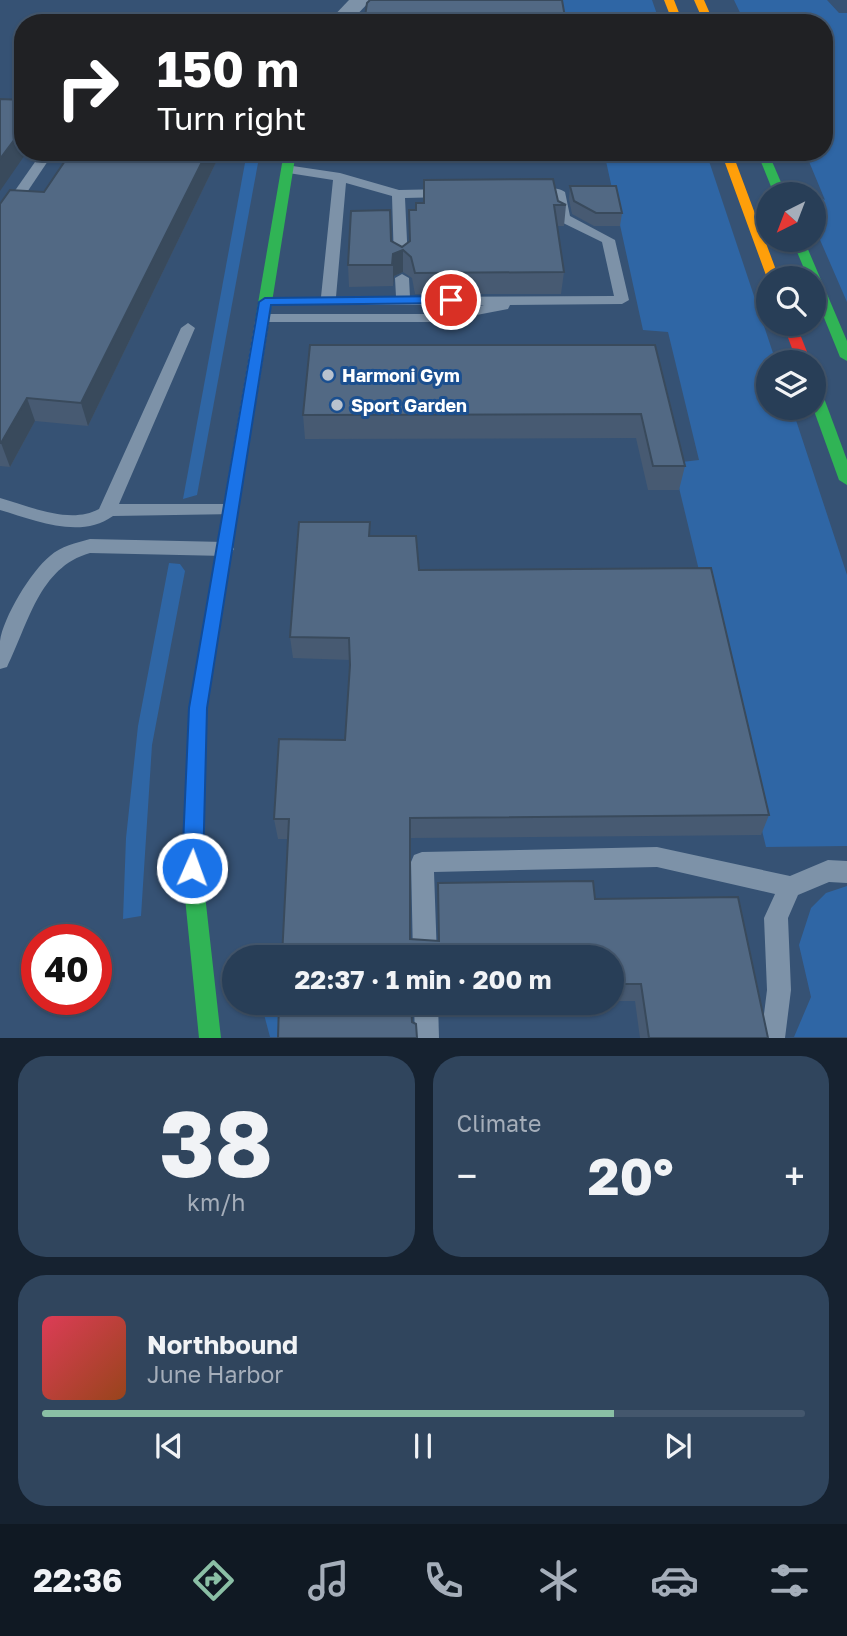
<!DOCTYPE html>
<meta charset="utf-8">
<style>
body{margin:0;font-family:"Golos Text",sans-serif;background:#30455d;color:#f1f3f6;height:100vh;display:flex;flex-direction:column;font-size:26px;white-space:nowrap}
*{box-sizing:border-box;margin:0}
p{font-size:23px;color:#a5aeba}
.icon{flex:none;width:38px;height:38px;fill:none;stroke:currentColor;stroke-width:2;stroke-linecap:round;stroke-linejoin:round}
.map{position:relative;height:1038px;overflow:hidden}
.drawer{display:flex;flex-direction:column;gap:18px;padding:18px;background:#162230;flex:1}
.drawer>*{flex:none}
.guide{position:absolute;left:14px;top:14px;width:819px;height:147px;border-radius:28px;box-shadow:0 2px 5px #0004,0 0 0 2px #44576d;background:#202124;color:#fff;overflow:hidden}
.needle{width:46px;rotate:222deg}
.buttons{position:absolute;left:756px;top:182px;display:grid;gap:14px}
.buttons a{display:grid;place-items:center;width:70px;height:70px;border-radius:50%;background:#283e57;box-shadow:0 2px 5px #0004,0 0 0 2px #44576d;font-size:35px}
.speed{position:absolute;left:21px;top:924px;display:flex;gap:14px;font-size:35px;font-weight:700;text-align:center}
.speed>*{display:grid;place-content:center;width:91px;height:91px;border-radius:50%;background:#283e57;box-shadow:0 2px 5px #0004,0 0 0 2px #44576d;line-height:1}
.speed .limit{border:10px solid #d22;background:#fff;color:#111}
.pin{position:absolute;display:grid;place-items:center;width:60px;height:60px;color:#fff;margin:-30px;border:4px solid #fff;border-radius:50%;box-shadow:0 2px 7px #0007}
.me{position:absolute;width:77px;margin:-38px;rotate:2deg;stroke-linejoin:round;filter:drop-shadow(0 0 5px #0008)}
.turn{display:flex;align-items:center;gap:24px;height:147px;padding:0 28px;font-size:32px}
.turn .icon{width:91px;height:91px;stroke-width:2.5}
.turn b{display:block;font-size:49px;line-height:60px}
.big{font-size:52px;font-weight:700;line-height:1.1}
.drawer .widget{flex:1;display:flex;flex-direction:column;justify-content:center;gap:10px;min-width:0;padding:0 24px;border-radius:28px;background:#30455d}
.drawer .dial{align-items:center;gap:0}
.dial b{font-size:91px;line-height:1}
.song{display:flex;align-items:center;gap:21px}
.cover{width:84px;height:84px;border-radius:10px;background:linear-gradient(135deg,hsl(350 70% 55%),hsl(20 70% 35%))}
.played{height:7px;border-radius:4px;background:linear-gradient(90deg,#8abfa5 75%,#44576d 75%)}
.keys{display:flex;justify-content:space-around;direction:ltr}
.heat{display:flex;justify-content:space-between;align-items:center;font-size:38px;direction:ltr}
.drawer .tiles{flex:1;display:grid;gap:18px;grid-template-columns:1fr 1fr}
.widget:last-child{grid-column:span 2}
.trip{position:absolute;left:222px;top:945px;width:402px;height:70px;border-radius:35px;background:#283e57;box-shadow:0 2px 5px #0004,0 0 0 2px #44576d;font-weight:700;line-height:70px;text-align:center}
.menu{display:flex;height:112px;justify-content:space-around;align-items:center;background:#101923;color:#a5aeba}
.menu .icon{width:49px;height:49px}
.menu .active{color:#8abfa5}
.menu b{font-size:32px;color:#f1f3f6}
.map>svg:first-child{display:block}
.green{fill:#2f66a5}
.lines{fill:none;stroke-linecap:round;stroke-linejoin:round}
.lane{fill:#7d92a8;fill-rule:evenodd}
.street{fill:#7d92a8;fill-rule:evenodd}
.fast{fill:#30b455;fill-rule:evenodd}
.slow{fill:#ff9f0a;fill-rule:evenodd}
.jam{fill:#e5322d;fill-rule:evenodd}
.wall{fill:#475a72}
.shaded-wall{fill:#394a5c}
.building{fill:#526984;stroke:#394a5c;stroke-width:2}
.route{fill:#1a73e8;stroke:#114b97;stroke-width:2}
.poi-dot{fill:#b9c2ce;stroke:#1b4f8f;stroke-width:2.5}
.labels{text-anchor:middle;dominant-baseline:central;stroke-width:6;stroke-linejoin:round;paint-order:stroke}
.poi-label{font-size:18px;font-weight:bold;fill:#fff;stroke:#1b4f8f;text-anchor:start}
</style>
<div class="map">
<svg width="847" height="1038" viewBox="0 0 847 1038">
<rect width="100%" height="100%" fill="#365274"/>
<g class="green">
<polygon points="558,0 652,0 660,23 563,23"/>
<polygon points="734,0 827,0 839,13 847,13 847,302 814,226 814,194 800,194 796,185 825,200 805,152 824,152 824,23 745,23"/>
<polygon points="247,152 260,152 197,495 183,499"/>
<polygon points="604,152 706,152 776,362 768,362 768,408 792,408 847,575 847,846 766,847 673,463 699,460 668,332 643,330"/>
<polygon points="169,563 180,564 185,571 152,745 141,916 123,919 126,838 138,726"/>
<polygon points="847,886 847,1037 794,1037 811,997 799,945 811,908 826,893"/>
<polygon points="261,1003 285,1003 283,1037 270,1037"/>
</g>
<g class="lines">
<g class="lane">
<polygon points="42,152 54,152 5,225 0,226 0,212"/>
<path d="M286,165L340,173L399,190L446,189L452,193L446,197L405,198L408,262L401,266L394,262L392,196L346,183L336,297H396L395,278L402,274L409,278L410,297L614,296L602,242L559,221L553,196H533L527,192C535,186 557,186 565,192L570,216L615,240L629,300L622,304L510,305L508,309L440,322H258L256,319L263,314H440L484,305H260V299L265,298L321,297L333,180L282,172V166Z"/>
<path d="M188,323L195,328L119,504H230L236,506L239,510L236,514L113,516C80,540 34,520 0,510V498C29,506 70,525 99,509L181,328Z"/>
<path d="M90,539L225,542L231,544L234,549L231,554L225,556L90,553C39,567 28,625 7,667L0,669C0,660 0,650 0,641C3,618 31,571 50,556C61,546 76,543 90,539Z"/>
<polygon points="657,847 790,876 828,860 847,861 847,883 829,882 798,895 788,918 791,990 785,1038 761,1038 767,990 764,918 775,894 657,867 434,872 437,957 413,957 411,862 414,855 422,852"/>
<polygon points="414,1003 438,1003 439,1038 415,1038"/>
</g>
<polygon class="street" points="349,0 371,0 349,23 327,23"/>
<g class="fast">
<polygon points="284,152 296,152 269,321 262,325 255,321"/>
<polygon points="757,152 768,152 786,194 774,194"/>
<polygon points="792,240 804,240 847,341 847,361 840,357 814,293 814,278 808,278"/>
<polygon points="814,385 821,390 847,460 847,485 839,480 813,408"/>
<polygon points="222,556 228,558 230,562 207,707 202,868 221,1038 199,1038 182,868 189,707 214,562 216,558"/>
</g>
<g class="slow">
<polygon points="664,0 674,0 683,23 673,23"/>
<polygon points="694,0 704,0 714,23 704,23"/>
<polygon points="721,152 732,152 779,278 768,278 768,280 767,278"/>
<polygon points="262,317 269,321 230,562 228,566 216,566 214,562 255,321"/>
</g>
<polygon class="jam" points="783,324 796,324 811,362 797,362"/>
</g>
<g class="wall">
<polygon points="71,152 221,152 88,426 35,421 10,467 0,466 0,204 44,192"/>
<polygon points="570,186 622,213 620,226 594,226 572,214 569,199"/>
<polygon points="558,201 566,205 564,226 557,226 564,272 561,294 415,294 412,278 403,272 394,276 393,286 349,287 348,265 391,241 402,247 410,241 409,210"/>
<polygon points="655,345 685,466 679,490 648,490 636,438 305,439 303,415"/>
<polygon points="370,536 769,815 761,835 410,838 410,939 439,941 438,883 595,899 768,1038 640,1038 635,1001 612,1001 612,957 282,957 288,839 278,839 274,819 345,740 350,660 293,658 290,637"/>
</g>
<g class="shaded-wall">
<polygon points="23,128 23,152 27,152 0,191 0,159"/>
<polygon points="207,152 221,152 88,426 81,403"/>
<polygon points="403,250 403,272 394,276 393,286 393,254"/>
<polygon points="27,398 35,421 10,467 1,443"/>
</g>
<g class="building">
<polygon points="370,0 562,0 566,23 364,23 367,3"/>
<polygon points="0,99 23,100 23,128 0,159"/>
<polygon points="71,152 207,152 81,403 27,398 1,443 0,443 0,204 10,190 44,192"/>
<polygon points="553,179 558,201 566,205 554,205 564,272 415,273 411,257 403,250 393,254 392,265 348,265 351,211 390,210 391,241 402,247 410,241 409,210 416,210 416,203 424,203 424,180"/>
<polygon points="570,186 616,186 622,213 596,213 574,201"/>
<polygon points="310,345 655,345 685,466 653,466 641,414 303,415"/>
<polygon points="299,522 370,522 369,536 416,536 419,570 711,568 769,815 410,818 410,939 439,941 438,883 593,881 595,899 738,897 768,1038 649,1038 641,984 612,984 612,957 282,957 289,819 274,819 279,739 345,740 350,665 349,638 290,637"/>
<polygon points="279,1003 411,1003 412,1022 416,1024 417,1038 278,1038"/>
</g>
<polygon class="route" points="451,296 457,300 455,303 271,305 207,708 203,868 200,875 192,878 185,875 182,868 189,708 259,302 265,298"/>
<g class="poi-dot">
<circle cx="328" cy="375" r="7"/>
<circle cx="337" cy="405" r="7"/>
</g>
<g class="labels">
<g class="poi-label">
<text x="342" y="375">Harmoni Gym</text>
<text x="351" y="405">Sport Garden</text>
</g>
</g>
</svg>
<div class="buttons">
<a><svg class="needle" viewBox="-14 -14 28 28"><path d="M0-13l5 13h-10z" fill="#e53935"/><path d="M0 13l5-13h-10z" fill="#a5aeba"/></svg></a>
<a><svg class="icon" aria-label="search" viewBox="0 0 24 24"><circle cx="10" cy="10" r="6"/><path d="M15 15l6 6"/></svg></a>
<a><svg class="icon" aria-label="layers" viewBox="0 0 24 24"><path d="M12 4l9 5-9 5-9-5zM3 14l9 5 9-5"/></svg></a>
</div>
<div class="speed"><div class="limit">40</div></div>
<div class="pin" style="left:451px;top:300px;background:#d93025"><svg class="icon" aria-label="arrive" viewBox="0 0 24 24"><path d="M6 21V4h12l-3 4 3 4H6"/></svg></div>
<svg class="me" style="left:192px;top:868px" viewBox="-20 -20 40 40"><circle r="17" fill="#1a73e8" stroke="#fff" stroke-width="3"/><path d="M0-11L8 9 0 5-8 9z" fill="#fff"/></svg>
<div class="trip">22:37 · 1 min · 200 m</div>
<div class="guide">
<div class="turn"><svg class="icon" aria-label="right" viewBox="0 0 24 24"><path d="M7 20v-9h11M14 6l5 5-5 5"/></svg><div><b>150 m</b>Turn right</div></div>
</div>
</div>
<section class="drawer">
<div class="tiles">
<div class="widget dial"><b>38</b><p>km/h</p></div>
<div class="widget"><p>Climate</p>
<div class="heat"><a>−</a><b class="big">20°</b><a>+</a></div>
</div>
<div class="widget">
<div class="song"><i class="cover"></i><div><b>Northbound</b><p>June Harbor</p></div></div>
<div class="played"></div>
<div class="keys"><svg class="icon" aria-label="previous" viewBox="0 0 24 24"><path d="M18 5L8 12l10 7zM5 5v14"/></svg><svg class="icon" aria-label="pause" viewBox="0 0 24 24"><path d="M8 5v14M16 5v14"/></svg><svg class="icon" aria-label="next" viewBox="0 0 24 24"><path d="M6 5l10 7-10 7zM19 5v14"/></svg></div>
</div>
</div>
</section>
<nav class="menu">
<b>22:36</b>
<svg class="icon active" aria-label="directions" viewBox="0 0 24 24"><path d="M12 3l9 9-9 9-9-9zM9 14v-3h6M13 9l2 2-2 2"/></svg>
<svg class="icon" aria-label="music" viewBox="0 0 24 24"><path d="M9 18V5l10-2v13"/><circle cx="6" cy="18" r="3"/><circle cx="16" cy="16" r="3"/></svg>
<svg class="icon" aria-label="phone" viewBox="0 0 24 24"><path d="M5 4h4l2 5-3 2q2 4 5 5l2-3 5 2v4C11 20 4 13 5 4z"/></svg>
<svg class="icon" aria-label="climate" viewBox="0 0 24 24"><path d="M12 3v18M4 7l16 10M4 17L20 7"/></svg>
<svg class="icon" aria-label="car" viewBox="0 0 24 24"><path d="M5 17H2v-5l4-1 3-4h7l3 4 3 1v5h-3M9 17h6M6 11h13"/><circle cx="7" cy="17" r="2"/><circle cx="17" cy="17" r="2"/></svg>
<svg class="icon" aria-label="filters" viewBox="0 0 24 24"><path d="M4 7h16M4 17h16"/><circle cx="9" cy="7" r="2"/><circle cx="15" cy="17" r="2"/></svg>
</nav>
